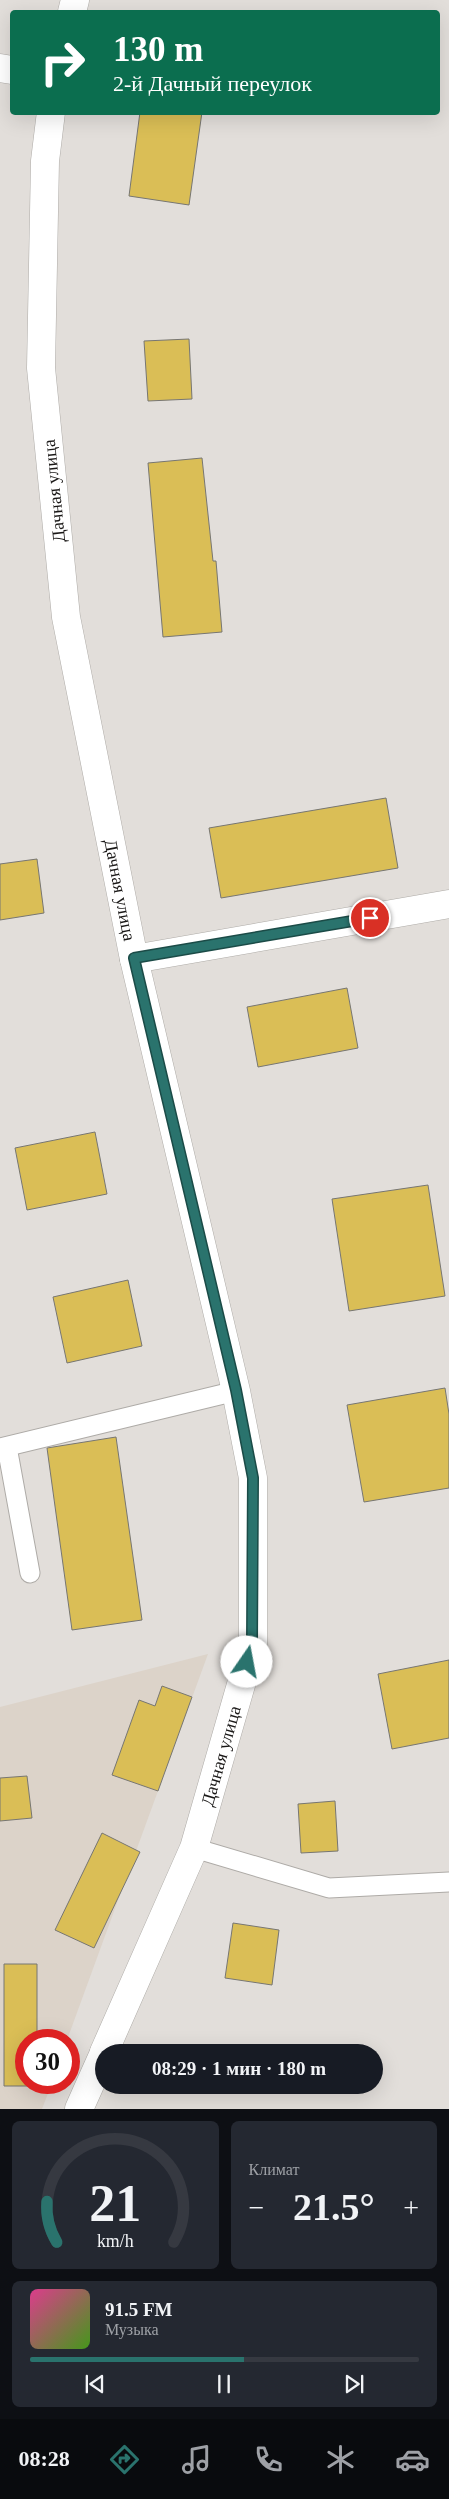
<!DOCTYPE html>
<html lang="ru">
<meta charset="utf-8">
<style>
body{margin:0;font-family:"Times New Roman",serif;background:#242831;color:#f1f3f6;height:100vh;display:flex;flex-direction:column;font-size:19px;white-space:nowrap}
*{box-sizing:border-box;margin:0}
p{font-size:16px;color:#9ea1a6}
.icon{flex:none;width:28px;height:28px;fill:none;stroke:currentColor;stroke-width:2;stroke-linecap:round;stroke-linejoin:round}
.map{position:relative;height:2109px;overflow:hidden}
.side{display:flex;flex-direction:column;gap:12px;padding:12px;background:#0d0f14;flex:1}
.side>*{flex:none}
.banner{position:absolute;left:10px;top:10px;width:430px;height:105px;border-radius:5px;box-shadow:0 5px 20px #0002;background:#0b6e4f;color:#fff;overflow:hidden}
.speed{position:absolute;left:15px;top:2029px;display:flex;gap:10px;font-size:25px;font-weight:700;text-align:center}
.speed>*{display:grid;place-content:center;width:65px;height:65px;border-radius:50%;background:#171b24;box-shadow:0 5px 20px #0002;line-height:1}
.speed .limit{border:8px solid #d22;background:#fff;color:#111}
.pin{position:absolute;display:grid;place-items:center;width:42px;height:42px;color:#fff;margin:-21px;border:2px solid #fff;border-radius:50%;box-shadow:0 1px 5px #0007}
.me{position:absolute;width:55px;margin:-28px;rotate:12deg;stroke-linejoin:round;filter:drop-shadow(0 0 4px #0008)}
.turn{display:flex;align-items:center;gap:18px;height:105px;padding:0 20px;font-size:22px}
.turn .icon{width:65px;height:65px;stroke-width:2.5}
.turn b{display:block;font-size:35px;line-height:42px}
.big{font-size:38px;font-weight:700;line-height:1.1}
.side .card{flex:1;display:flex;flex-direction:column;justify-content:center;gap:8px;min-width:0;padding:0 18px;border-radius:8px;background:#242831}
.side .dial{align-items:center;gap:0}
.dial svg{height:130px;overflow:visible;fill:none;stroke:#363941;stroke-width:7;stroke-linecap:round;text-anchor:middle}
.dial text{fill:#f1f3f6;stroke:none}
.song{display:flex;align-items:center;gap:15px}
.cover{width:60px;height:60px;border-radius:8px;background:linear-gradient(135deg,hsl(330 70% 55%),hsl(100 70% 35%))}
.played{height:5px;border-radius:2px;background:linear-gradient(90deg,#2a736d 55%,#363941 55%)}
.keys{display:flex;justify-content:space-around;direction:ltr}
.heat{display:flex;justify-content:space-between;align-items:center;font-size:28px;direction:ltr}
.side .tiles{flex:1;display:grid;gap:12px;grid-template-columns:1fr 1fr}
.card:last-child{grid-column:span 2}
.trip{position:absolute;left:95px;top:2044px;width:288px;height:50px;border-radius:25px;background:#171b24;box-shadow:0 5px 20px #0002;font-weight:700;line-height:50px;text-align:center}
.menu{display:flex;height:80px;justify-content:space-around;align-items:center;background:#090b0e;color:#9ea1a6}
.menu .icon{width:35px;height:35px}
.menu .active{color:#2a736d}
.menu b{font-size:22px;color:#f1f3f6}
.map>svg:first-child{display:block}
.built{fill:#dcd3c9}
.building{fill:#dabe56;stroke:#777672}
.lines{fill:none;stroke-linecap:round;stroke-linejoin:round}
.service-casing{stroke:#aeaba7;stroke-width:21}
.minor-casing{stroke:#aeaba7;stroke-width:29}
.service{stroke:#fff;stroke-width:19}
.minor{stroke:#fff;stroke-width:28}
.route-casing{stroke:#1b4b47;stroke-width:12}
.route{stroke:#2a736d;stroke-width:9}
.labels{text-anchor:middle;dominant-baseline:central;stroke-width:5;stroke-linejoin:round;paint-order:stroke}
.street-label{font-size:18px;fill:#1a1817;stroke:#fff}
</style>
<div class="map">
<svg width="449" height="2109" viewBox="0 0 449 2109">
<rect width="100%" height="100%" fill="#e2deda"/>
<polygon class="built" points="208,1654 67,2040 26,2040 26,2082 52,2083 42,2109 0,2109 0,1707"/>
<g class="building">
<polygon points="140,112 202,112 189,205 129,196"/>
<polygon points="189,339 192,399 148,401 144,341"/>
<polygon points="202,458 213,561 216,561 222,632 163,637 148,463"/>
<polygon points="386,798 398,868 221,898 209,828"/>
<polygon points="37,859 44,913 0,920 0,864"/>
<polygon points="347,988 358,1048 258,1067 247,1007"/>
<polygon points="95,1132 107,1194 27,1210 15,1148"/>
<polygon points="428,1185 445,1296 349,1311 332,1199"/>
<polygon points="128,1280 142,1346 67,1363 53,1297"/>
<polygon points="445,1388 449,1414 449,1488 364,1502 347,1405"/>
<polygon points="116,1437 142,1620 72,1630 47,1448"/>
<polygon points="449,1660 449,1738 392,1749 378,1674"/>
<polygon points="162,1686 192,1697 158,1791 112,1775 139,1700 155,1706"/>
<polygon points="27,1776 32,1818 0,1821 0,1778"/>
<polygon points="335,1801 338,1851 301,1853 298,1804"/>
<polygon points="102,1833 140,1852 94,1948 55,1930"/>
<polygon points="233,1923 279,1930 272,1985 225,1978"/>
<polygon points="4,1964 37,1964 37,2040 26,2040 26,2082 37,2082 37,2086 4,2086"/>
</g>
<g class="lines">
<defs>
<g id="service">
<polyline points="7,1447 30,1573"/>
<polyline points="0,1448 236,1391"/>
<polyline points="194,1848 329,1888 449,1882"/>
</g>
<g id="minor">
<polyline points="72,12 75,0"/>
<polyline points="0,68 12,70"/>
<polyline points="51,112 45,161 41,368 66,617 134,959 236,1391 253,1478 253,1643 194,1848 104,2052"/>
<polyline points="134,959 449,904"/>
<polyline points="79,2109 104,2053"/>
</g>
</defs>
<use href="#service" class="service-casing"/>
<use href="#minor" class="minor-casing"/>
<use href="#service" class="service"/>
<use href="#minor" class="minor"/>
</g>
<g class="lines">
<defs>
<polyline id="route" points="247,1662 252,1643 253,1478 236,1390 134,958 370,918"/>
</defs>
<use href="#route" class="route-casing"/>
<use href="#route" class="route"/>
</g>
<g class="labels">
<g class="street-label">
<text transform="translate(54 491) rotate(-96)">Дачная улица</text>
<text transform="translate(120 890) rotate(79)">Дачная улица</text>
<text transform="translate(221 1756) rotate(-74)">Дачная улица</text>
</g>
</g>
</svg>
<div class="speed"><div class="limit">30</div></div>
<div class="pin" style="left:370px;top:918px;background:#d93025"><svg class="icon" aria-label="arrive" viewBox="0 0 24 24"><path d="M6 21V4h12l-3 4 3 4H6"/></svg></div>
<svg class="me" style="left:247px;top:1662px" viewBox="-20 -20 40 40"><circle r="19" fill="#fff"/><path d="M0-13L10 11 0 6-10 11z" fill="#2a736d"/></svg>
<div class="trip">08:29 · 1 мин · 180 m</div>
<div class="banner">
<div class="turn"><svg class="icon" aria-label="right" viewBox="0 0 24 24"><path d="M7 20v-9h11M14 6l5 5-5 5"/></svg><div><b>130 m</b>2-й Дачный переулок</div></div>
</div>
</div>
<section class="side">
<div class="tiles">
<div class="card dial"><svg viewBox="0 0 100 80">
<path d="M14 69A42 42 0 1 1 86 69"/>
<path d="M14 69A42 42 0 0 1 8 44" stroke="#2a736d"/>
<text x="50" y="56" font-size="32" font-weight="700">21</text>
<text x="50" y="72" font-size="11">km/h</text>
</svg></div>
<div class="card"><p>Климат</p>
<div class="heat"><a>−</a><b class="big">21.5°</b><a>+</a></div>
</div>
<div class="card">
<div class="song"><i class="cover"></i><div><b>91.5 FM</b><p>Музыка</p></div></div>
<div class="played"></div>
<div class="keys"><svg class="icon" aria-label="previous" viewBox="0 0 24 24"><path d="M18 5L8 12l10 7zM5 5v14"/></svg><svg class="icon" aria-label="pause" viewBox="0 0 24 24"><path d="M8 5v14M16 5v14"/></svg><svg class="icon" aria-label="next" viewBox="0 0 24 24"><path d="M6 5l10 7-10 7zM19 5v14"/></svg></div>
</div>
</div>
</section>
<nav class="menu">
<b>08:28</b>
<svg class="icon active" aria-label="directions" viewBox="0 0 24 24"><path d="M12 3l9 9-9 9-9-9zM9 14v-3h6M13 9l2 2-2 2"/></svg>
<svg class="icon" aria-label="music" viewBox="0 0 24 24"><path d="M9 18V5l10-2v13"/><circle cx="6" cy="18" r="3"/><circle cx="16" cy="16" r="3"/></svg>
<svg class="icon" aria-label="phone" viewBox="0 0 24 24"><path d="M5 4h4l2 5-3 2q2 4 5 5l2-3 5 2v4C11 20 4 13 5 4z"/></svg>
<svg class="icon" aria-label="climate" viewBox="0 0 24 24"><path d="M12 3v18M4 7l16 10M4 17L20 7"/></svg>
<svg class="icon" aria-label="car" viewBox="0 0 24 24"><path d="M5 17H2v-5l4-1 3-4h7l3 4 3 1v5h-3M9 17h6M6 11h13"/><circle cx="7" cy="17" r="2"/><circle cx="17" cy="17" r="2"/></svg>
</nav>
